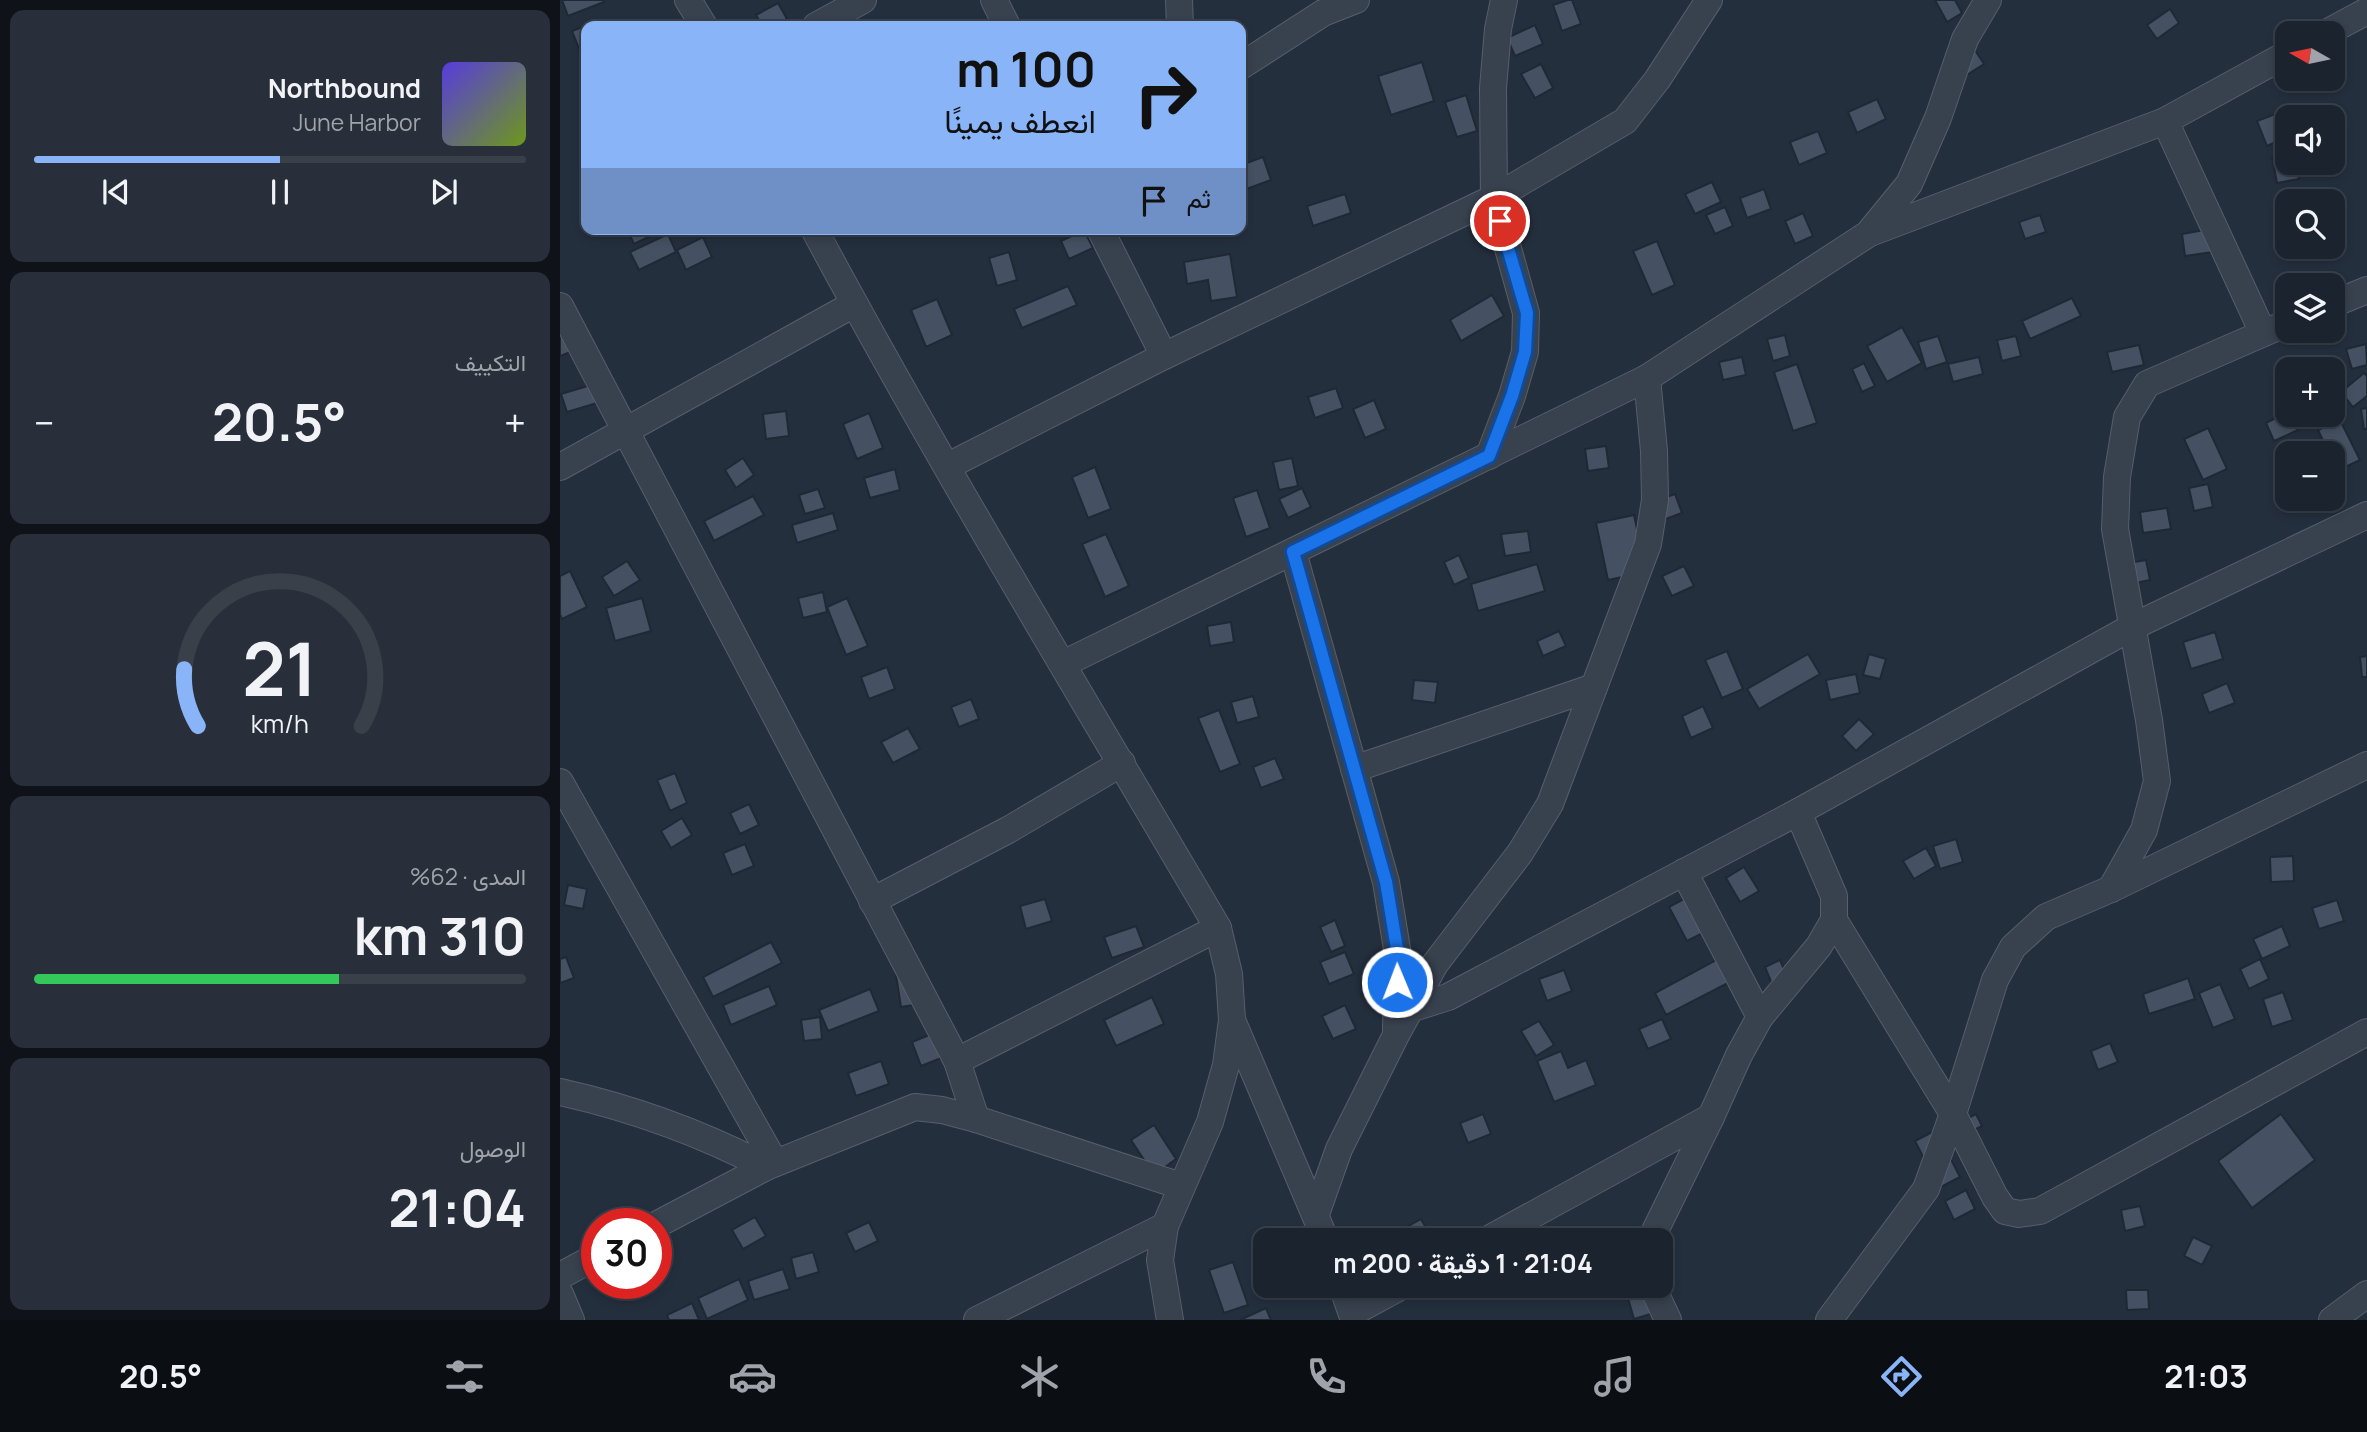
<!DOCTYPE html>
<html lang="ar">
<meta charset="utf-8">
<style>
body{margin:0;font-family:Manrope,Vazirmatn,sans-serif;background:#282f3a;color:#f1f3f6;direction:rtl;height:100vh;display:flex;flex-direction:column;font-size:26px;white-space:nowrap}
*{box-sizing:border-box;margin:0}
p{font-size:23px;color:#a0a4aa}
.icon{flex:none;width:38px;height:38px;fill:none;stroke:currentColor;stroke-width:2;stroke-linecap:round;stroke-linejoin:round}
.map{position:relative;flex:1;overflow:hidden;direction:ltr}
.panel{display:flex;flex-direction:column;gap:10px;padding:10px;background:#0f1319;width:560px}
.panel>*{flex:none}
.banner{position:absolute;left:21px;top:21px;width:665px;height:214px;border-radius:14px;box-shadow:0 4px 10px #0003,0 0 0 2px #39404a;direction:rtl;background:#8ab4f8;color:#111;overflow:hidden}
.needle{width:46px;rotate:279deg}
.controls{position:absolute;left:1715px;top:21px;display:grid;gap:14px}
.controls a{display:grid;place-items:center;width:70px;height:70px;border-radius:14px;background:#1b232e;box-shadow:0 4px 10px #0003,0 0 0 2px #39404a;font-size:35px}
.speed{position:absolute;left:21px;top:1208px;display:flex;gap:14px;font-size:35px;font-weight:700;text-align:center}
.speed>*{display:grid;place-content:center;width:91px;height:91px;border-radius:50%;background:#1b232e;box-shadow:0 4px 10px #0003,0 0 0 2px #39404a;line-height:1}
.speed .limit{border:10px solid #d22;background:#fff;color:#111}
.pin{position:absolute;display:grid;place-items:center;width:60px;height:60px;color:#fff;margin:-30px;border:4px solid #fff;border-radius:50%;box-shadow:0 2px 7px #0007}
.me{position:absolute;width:77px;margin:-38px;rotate:359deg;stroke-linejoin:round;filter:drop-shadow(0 0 5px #0008)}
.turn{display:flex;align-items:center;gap:24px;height:147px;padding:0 35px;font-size:32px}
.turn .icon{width:91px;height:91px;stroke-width:2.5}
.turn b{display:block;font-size:49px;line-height:60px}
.then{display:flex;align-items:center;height:66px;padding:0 35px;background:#0003;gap:14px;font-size:26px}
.big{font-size:52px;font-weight:700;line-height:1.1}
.panel .tile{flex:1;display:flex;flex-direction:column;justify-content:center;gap:10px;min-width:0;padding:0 24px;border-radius:14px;background:#282f3a}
.panel .dial{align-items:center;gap:0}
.dial svg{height:182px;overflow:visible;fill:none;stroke:#39404a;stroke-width:7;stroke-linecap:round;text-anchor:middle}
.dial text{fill:#f1f3f6;stroke:none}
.song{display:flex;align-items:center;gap:21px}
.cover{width:84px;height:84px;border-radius:10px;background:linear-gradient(135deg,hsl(250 70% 55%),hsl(80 70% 35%))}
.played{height:7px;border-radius:4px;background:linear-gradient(90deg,#8ab4f8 50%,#39404a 50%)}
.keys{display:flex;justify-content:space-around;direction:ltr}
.heat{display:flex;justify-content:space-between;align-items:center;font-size:38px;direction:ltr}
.charge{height:10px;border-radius:5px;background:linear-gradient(90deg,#34c759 62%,#39404a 0)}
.trip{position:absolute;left:693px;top:1228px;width:420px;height:70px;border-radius:14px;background:#1b232e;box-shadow:0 4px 10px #0003,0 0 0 2px #39404a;font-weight:700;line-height:70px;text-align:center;direction:rtl}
.tabs{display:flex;height:112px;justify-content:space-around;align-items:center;background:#0b0e12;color:#a0a4aa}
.tabs .icon{width:49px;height:49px}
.tabs .current{color:#8ab4f8}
.tabs b{font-size:32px;color:#f1f3f6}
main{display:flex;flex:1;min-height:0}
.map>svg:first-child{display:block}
.building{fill:#455162;stroke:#1f2835;stroke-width:2}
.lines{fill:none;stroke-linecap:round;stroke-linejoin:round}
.minor-casing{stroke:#565f6c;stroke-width:28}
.minor{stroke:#38414e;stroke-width:26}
.route-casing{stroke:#114b97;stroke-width:18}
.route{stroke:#1a73e8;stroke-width:12}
</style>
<main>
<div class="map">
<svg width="1807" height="1320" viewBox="0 0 1807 1320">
<rect width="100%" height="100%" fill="#242f3e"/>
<g class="building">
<polygon points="2,0 44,0 44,2 8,16"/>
<polygon points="1008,0 1012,0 1021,24 1002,31 993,5"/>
<polygon points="1375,0 1395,0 1402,13 1387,22"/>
<polygon points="218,3 227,19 213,26 202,26 196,15"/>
<polygon points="1610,9 1619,23 1597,39 1587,25"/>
<polygon points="33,23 34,26 26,26 26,66 12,31"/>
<polygon points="975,25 983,44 955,56 947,38"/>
<polygon points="1411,44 1424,64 1402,78"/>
<polygon points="862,62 874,101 831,115 818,76"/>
<polygon points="981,64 993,88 975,98 961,74"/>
<polygon points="906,95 917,131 897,137 885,102"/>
<polygon points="1317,99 1326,119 1297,133 1288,112"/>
<polygon points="1718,113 1727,137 1707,146 1697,121"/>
<polygon points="1258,131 1267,153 1239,165 1230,142"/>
<polygon points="1727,154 1727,163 1736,163 1739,179 1717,183 1712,157"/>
<polygon points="703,157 711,180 681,191 681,165"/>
<polygon points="1152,182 1161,202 1135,214 1125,194"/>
<polygon points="1204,189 1211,209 1187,218 1180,198"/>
<polygon points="785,194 791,213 753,226 747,206"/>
<polygon points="1165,207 1173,226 1155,234 1146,215"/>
<polygon points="1243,213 1253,236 1235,244 1225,221"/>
<polygon points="1480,215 1486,232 1465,239 1459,222"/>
<polygon points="67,229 100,229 101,231 74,244"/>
<polygon points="1650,229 1653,252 1625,256 1622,234"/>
<polygon points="524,230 533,248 509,259 501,241"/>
<polygon points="108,234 116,252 79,270 70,252"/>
<polygon points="143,237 152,257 126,270 117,250"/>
<polygon points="1097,241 1115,285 1092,295 1073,251"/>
<polygon points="449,252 457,280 437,286 429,258"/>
<polygon points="670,254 677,297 651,301 648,280 627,284 624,262"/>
<polygon points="508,286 517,305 462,328 454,309"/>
<polygon points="932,295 944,316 901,341 890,320"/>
<polygon points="1512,298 1521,316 1470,339 1462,321"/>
<polygon points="377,299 392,335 366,347 351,310"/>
<polygon points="1342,327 1362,363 1327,382 1307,346"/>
<polygon points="0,330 13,351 0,356"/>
<polygon points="1225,335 1230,356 1213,361 1207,339"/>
<polygon points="1378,336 1387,362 1366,369 1358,342"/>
<polygon points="1456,336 1461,356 1442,361 1437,340"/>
<polygon points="1806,344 1807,365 1792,369 1786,349"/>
<polygon points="1579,345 1584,365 1552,372 1547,352"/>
<polygon points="1182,357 1186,375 1163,380 1159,362"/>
<polygon points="1419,357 1423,374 1393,382 1388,364"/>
<polygon points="1754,359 1757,369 1733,369 1732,365"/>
<polygon points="1304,363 1315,386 1302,392 1292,369"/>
<polygon points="1237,364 1257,423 1233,431 1214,372"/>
<polygon points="1804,373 1807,376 1807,396 1793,407 1781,392"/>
<polygon points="31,385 37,403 7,412 1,394"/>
<polygon points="1775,387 1787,411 1757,426 1752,415 1773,415 1773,388"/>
<polygon points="776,388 783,408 755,418 748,397"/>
<polygon points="814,400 826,429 805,438 793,409"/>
<polygon points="1807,408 1807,429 1804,429 1801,409"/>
<polygon points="226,411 229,436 206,439 203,414"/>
<polygon points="1727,412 1727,415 1732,415 1738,430 1714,441 1706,423"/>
<polygon points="309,413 323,448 297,459 283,424"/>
<polygon points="1780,420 1800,460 1777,471 1773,461 1773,453 1769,453 1758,430"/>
<polygon points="1648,428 1667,469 1643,480 1624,439"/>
<polygon points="1046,446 1049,468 1028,471 1025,449"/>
<polygon points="183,458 194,475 176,488 165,470"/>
<polygon points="732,458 738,486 719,490 713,462"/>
<polygon points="535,467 551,509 528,518 512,477"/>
<polygon points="335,469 340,490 310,498 304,478"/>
<polygon points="1648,484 1653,507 1634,511 1629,488"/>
<polygon points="742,488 751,507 728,518 719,499"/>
<polygon points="258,489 265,508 245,514 239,495"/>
<polygon points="697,490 710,528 686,537 673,498"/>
<polygon points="1115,494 1122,513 1103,520 1095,501"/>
<polygon points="193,496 204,515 154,541 144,521"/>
<polygon points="1607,508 1611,529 1583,533 1580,512"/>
<polygon points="273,513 278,530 237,543 232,525"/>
<polygon points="1074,515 1086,572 1048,580 1036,523"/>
<polygon points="968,531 971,552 945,556 941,534"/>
<polygon points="546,534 569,586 545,597 522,544"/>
<polygon points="899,555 909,578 894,585 884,562"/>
<polygon points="1586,560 1590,580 1561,586 1557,565"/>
<polygon points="67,561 80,580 54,596 42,577"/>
<polygon points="977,564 985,591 918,611 911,584"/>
<polygon points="1124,566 1134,586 1112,596 1102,576"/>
<polygon points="10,571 27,607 2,619 0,614 0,576"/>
<polygon points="263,592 267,612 243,618 238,598"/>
<polygon points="82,598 91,631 55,641 46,608"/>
<polygon points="287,598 308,646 286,655 267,607"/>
<polygon points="671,622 674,642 650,646 647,626"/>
<polygon points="999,631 1006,646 983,656 977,641"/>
<polygon points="1655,632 1663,659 1631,669 1623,642"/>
<polygon points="1167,651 1183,689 1162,698 1145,660"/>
<polygon points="1248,654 1260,674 1199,709 1187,689"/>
<polygon points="1309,654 1326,659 1320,679 1303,675"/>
<polygon points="1807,656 1807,677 1802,677 1800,657"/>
<polygon points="327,667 335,689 309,699 301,677"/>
<polygon points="1296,674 1300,693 1270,700 1266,680"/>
<polygon points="854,680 878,682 875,703 852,700"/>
<polygon points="1667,683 1675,703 1649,713 1642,694"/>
<polygon points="693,696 699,717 677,723 671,702"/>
<polygon points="411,699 419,719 399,727 391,707"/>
<polygon points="1143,706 1153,728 1131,738 1122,716"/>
<polygon points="659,710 680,764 660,772 638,718"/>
<polygon points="1299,719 1314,734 1296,751 1282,736"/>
<polygon points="348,728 360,749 333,763 321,742"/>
<polygon points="715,758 724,779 701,788 693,767"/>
<polygon points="115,773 127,803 110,811 97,780"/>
<polygon points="189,804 199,825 180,834 170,813"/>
<polygon points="122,818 132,835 111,848 101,831"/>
<polygon points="1396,839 1403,862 1380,869 1373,846"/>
<polygon points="185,844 194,866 172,875 163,853"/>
<polygon points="1366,848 1376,866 1354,879 1343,861"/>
<polygon points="1733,856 1734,881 1711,882 1710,857"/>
<polygon points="1184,867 1199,891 1180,902 1166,878"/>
<polygon points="8,885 27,889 23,909 4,905"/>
<polygon points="1129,896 1147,931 1127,941 1109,907"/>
<polygon points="485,899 492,921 466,929 460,906"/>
<polygon points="1777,900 1784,921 1759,929 1752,908"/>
<polygon points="775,920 785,946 771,952 760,927"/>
<polygon points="576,926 584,947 552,958 544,937"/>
<polygon points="1722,926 1730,946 1702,959 1693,939"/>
<polygon points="211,942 222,963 153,997 143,977"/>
<polygon points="785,952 794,974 769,984 760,962"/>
<polygon points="6,957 14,978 0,983 0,959"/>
<polygon points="1700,959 1709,979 1689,989 1680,969"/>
<polygon points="1156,960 1168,983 1106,1015 1095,993"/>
<polygon points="1220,960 1230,983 1214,989 1205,967"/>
<polygon points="335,969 360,1004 341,1007"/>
<polygon points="1004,970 1012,991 987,1001 979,979"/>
<polygon points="1628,978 1635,999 1589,1014 1583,994"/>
<polygon points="1660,984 1675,1019 1653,1028 1639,993"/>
<polygon points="209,986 217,1005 171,1025 163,1005"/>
<polygon points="310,989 319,1011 268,1031 259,1010"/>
<polygon points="1723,992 1733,1020 1712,1027 1703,999"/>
<polygon points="592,997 604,1024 556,1046 544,1020"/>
<polygon points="785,1005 796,1029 773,1039 762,1016"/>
<polygon points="260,1017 262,1039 244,1041 241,1020"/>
<polygon points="1102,1019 1111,1039 1088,1049 1079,1029"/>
<polygon points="979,1021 994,1045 976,1056 961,1031"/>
<polygon points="379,1031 389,1055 361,1066 352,1042"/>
<polygon points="1550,1043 1558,1062 1538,1070 1531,1051"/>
<polygon points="1001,1051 1008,1068 1026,1060 1036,1085 994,1102 977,1061"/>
<polygon points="321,1061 329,1084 296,1096 288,1073"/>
<polygon points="923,1114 931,1134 908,1143 900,1123"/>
<polygon points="1416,1114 1422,1126 1388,1143 1383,1131"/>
<polygon points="1721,1114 1755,1160 1692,1208 1658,1161"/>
<polygon points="594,1125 616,1159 594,1175 571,1140"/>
<polygon points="1376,1130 1400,1177 1379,1188 1355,1141"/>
<polygon points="1406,1190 1415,1209 1394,1220 1385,1201"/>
<polygon points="1580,1206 1585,1226 1565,1231 1561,1210"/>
<polygon points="195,1217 206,1236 183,1249 172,1230"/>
<polygon points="861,1219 873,1240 833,1241 831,1236"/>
<polygon points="309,1222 318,1241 295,1252 286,1233"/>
<polygon points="1633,1237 1652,1246 1642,1265 1624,1256"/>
<polygon points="253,1252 259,1272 236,1279 231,1258"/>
<polygon points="673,1262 688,1305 664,1313 649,1270"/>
<polygon points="223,1269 230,1289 194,1300 188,1281"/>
<polygon points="179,1279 188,1300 147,1319 138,1298"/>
<polygon points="1087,1289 1094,1313 1074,1319 1067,1295"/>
<polygon points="1566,1290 1588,1290 1589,1309 1567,1310"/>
<polygon points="132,1303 139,1320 109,1320 107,1315"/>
<polygon points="706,1308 711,1320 680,1320"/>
</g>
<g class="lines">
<defs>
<g id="minor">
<polyline points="128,0 144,26"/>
<polyline points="434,0 447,26"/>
<polyline points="619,0 620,26"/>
<polyline points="256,26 303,0"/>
<polyline points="1766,33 1807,11"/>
<polyline points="681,66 763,13 796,0"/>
<polyline points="1605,121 1703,333"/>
<path d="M254,229C381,466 522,696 658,928L669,974L672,1020L766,1241"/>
<polyline points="540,229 604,356"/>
<polyline points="1310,233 1605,121 1727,54"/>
<polyline points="1773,304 1807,290"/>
<polyline points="0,306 397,1061 416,1119"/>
<polyline points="929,456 952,396 965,352 966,313 934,198 933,88 938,29 944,0"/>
<polyline points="388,466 604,356 934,198 1065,121 1097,80 1149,0"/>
<polyline points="0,467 294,304"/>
<polyline points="733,552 826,882 838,955 836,1029"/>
<polyline points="503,664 1087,378 1308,234 1349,184 1378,118 1405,39 1428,0"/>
<polyline points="794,769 1034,687"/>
<polyline points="0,782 215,1163"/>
<polyline points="1124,872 1200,1017"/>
<polyline points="1551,889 1584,830 1597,781 1589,720 1555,529 1557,477 1567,417 1587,384 1727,323"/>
<polyline points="312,901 448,830 562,763"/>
<polyline points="1274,920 1393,1114 1435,1197 1445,1211 1459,1214 1480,1211 1807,1032"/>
<polyline points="850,1009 888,997 1238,812 1572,627 1807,515"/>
<polyline points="397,1061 658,928"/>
<path d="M0,1092C71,1108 141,1133 206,1167"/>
<polyline points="756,1214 779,1149 836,1035 875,964 960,853 990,804 1088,544 1095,500 1094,451 1087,378"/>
<polyline points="96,1225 206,1167 355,1107 382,1110 416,1119 621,1186"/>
<polyline points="925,1241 1151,1117"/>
<polyline points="1090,1241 1151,1117 1179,1055 1200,1017 1259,946 1274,920 1274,896 1238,812"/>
<polyline points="0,1276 37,1256"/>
<polyline points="782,1286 794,1320"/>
<polyline points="1092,1286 1108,1320"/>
<polyline points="0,1294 11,1320"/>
<polyline points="792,1313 842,1286"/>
<polyline points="417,1320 605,1226"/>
<polyline points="610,1320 600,1260 605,1226 650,1122 666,1065 672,1020"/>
<polyline points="1269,1320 1366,1189 1393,1114 1435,980 1453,947 1486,917 1551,889 1807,765"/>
<polyline points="1772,1320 1807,1294"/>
</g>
</defs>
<use href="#minor" class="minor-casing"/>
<use href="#minor" class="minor"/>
</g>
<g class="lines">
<defs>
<polyline id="route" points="837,982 838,955 826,882 733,552 929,456 952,396 965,352 967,313 940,221"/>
</defs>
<use href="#route" class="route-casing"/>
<use href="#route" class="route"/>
</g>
</svg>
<div class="controls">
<a><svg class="needle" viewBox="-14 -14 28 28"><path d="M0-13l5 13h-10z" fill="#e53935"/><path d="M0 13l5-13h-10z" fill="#a0a4aa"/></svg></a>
<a><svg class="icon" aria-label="sound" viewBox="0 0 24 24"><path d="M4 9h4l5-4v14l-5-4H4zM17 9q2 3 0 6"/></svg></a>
<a><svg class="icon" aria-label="search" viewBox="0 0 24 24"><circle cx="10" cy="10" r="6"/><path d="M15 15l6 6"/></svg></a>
<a><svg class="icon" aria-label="layers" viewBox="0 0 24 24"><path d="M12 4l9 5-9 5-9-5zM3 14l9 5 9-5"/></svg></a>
<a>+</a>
<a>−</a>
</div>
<div class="speed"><div class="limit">30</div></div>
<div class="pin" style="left:940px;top:221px;background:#d93025"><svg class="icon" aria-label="arrive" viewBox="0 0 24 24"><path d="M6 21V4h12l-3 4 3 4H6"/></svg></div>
<svg class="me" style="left:837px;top:982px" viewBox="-20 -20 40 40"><circle r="17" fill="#1a73e8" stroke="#fff" stroke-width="3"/><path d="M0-11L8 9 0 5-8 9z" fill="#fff"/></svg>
<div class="trip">21:04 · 1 دقيقة · 200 m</div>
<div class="banner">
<div class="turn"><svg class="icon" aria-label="right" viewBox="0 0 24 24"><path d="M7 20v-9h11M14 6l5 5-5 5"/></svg><div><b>100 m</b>انعطف يمينًا</div></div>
<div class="then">ثم<svg class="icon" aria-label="arrive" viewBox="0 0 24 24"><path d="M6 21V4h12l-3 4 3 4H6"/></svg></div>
</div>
</div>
<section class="panel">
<div class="tile">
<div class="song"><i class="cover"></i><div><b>Northbound</b><p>June Harbor</p></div></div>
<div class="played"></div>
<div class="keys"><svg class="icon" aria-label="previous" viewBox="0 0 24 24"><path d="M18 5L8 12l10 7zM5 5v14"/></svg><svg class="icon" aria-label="pause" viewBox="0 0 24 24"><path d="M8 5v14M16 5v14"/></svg><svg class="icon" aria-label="next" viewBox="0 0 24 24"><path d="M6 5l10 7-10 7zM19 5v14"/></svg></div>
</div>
<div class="tile"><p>التكييف</p>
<div class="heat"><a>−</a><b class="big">20.5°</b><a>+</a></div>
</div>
<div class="tile dial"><svg viewBox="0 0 100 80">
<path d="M14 69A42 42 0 1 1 86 69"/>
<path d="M14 69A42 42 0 0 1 8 44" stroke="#8ab4f8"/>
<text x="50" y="56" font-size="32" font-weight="700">21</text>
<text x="50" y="72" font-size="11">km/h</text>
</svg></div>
<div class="tile"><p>المدى · 62%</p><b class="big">310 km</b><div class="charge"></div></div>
<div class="tile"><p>الوصول</p><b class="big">21:04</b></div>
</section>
</main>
<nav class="tabs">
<b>21:03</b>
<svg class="icon current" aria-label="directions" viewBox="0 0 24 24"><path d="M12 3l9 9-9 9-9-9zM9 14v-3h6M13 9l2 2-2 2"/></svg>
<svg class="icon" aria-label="music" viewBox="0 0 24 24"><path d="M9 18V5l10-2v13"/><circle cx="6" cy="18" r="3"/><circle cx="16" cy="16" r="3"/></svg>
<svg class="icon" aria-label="phone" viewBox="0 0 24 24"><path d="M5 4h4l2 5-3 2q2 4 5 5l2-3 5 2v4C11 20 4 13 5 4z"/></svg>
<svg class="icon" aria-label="climate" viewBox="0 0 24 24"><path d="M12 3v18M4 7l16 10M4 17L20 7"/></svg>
<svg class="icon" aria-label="car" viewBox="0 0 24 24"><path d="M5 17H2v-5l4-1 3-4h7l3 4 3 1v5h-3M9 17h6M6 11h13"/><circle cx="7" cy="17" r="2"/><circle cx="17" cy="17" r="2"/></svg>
<svg class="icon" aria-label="filters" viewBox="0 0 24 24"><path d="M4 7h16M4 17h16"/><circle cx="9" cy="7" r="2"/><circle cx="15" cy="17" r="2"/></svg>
<b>20.5°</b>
</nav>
